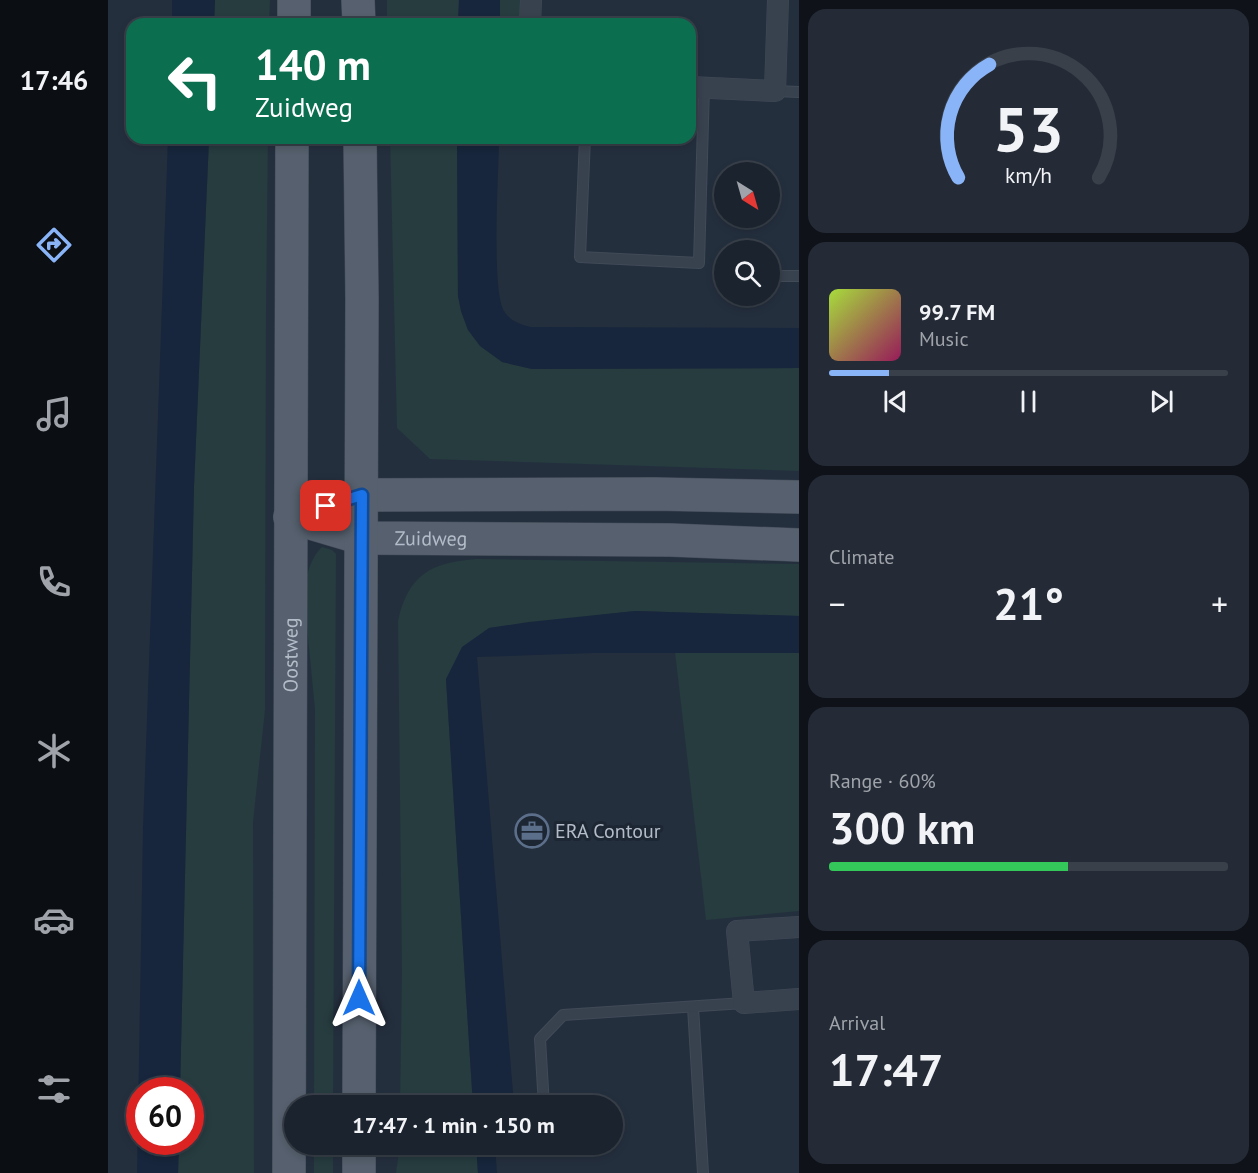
<!DOCTYPE html>
<meta charset="utf-8">
<style>
body{margin:0;font-family:"PT Sans",sans-serif;background:#242b36;color:#f1f3f6;height:100vh;display:flex;flex-direction:column;font-size:22px;white-space:nowrap}
*{box-sizing:border-box;margin:0}
p{font-size:20px;color:#a0a4aa}
.icon{flex:none;width:33px;height:33px;fill:none;stroke:currentColor;stroke-width:2;stroke-linecap:round;stroke-linejoin:round}
.map{position:relative;flex:1;overflow:hidden}
.details{display:flex;flex-direction:column;gap:9px;padding:9px;background:#0f1319;width:459px}
.details>*{flex:none}
.top-card{position:absolute;left:18px;top:18px;width:570px;height:126px;border-radius:18px;box-shadow:0 3px 9px #0003,0 0 0 2px #39404a;background:#0b6e4f;color:#fff;overflow:hidden}
.needle{width:39px;rotate:143deg}
.tools{position:absolute;left:606px;top:162px;display:grid;gap:12px}
.tools a{display:grid;place-items:center;width:66px;height:66px;border-radius:50%;background:#1b232e;box-shadow:0 3px 9px #0003,0 0 0 2px #39404a;font-size:30px}
.speed{position:absolute;left:18px;top:1077px;display:flex;gap:12px;font-size:30px;font-weight:700;text-align:center}
.speed>*{display:grid;place-content:center;width:78px;height:78px;border-radius:50%;background:#1b232e;box-shadow:0 3px 9px #0003,0 0 0 2px #39404a;line-height:1}
.speed .limit{border:9px solid #d22;background:#fff;color:#111}
.pin{position:absolute;display:grid;place-items:center;width:51px;height:51px;color:#fff;margin:-26px;border-radius:12px;box-shadow:0 3px 9px #0006}
.me{position:absolute;width:66px;margin:-33px;rotate:0deg;stroke-linejoin:round;filter:drop-shadow(0 0 4px #0008)}
.turn{display:flex;align-items:center;gap:21px;height:126px;padding:0 30px;font-size:27px}
.turn .icon{width:78px;height:78px;stroke-width:2.5}
.turn b{display:block;font-size:42px;line-height:51px}
.big{font-size:45px;font-weight:700;line-height:1.1}
.details .widget{flex:1;display:flex;flex-direction:column;justify-content:center;gap:9px;min-width:0;padding:0 21px;border-radius:18px;background:#242b36}
.details .dial{align-items:center;gap:0}
.dial svg{height:156px;overflow:visible;fill:none;stroke:#39404a;stroke-width:7;stroke-linecap:round;text-anchor:middle}
.dial text{fill:#f1f3f6;stroke:none}
.song{display:flex;align-items:center;gap:18px}
.cover{width:72px;height:72px;border-radius:9px;background:linear-gradient(135deg,hsl(80 70% 55%),hsl(330 70% 35%))}
.played{height:6px;border-radius:3px;background:linear-gradient(90deg,#8ab4f8 15%,#39404a 15%)}
.keys{display:flex;justify-content:space-around;direction:ltr}
.heat{display:flex;justify-content:space-between;align-items:center;font-size:33px;direction:ltr}
.charge{height:9px;border-radius:4px;background:linear-gradient(90deg,#34c759 60%,#39404a 0)}
.trip{position:absolute;left:176px;top:1095px;width:339px;height:60px;border-radius:30px;background:#1b232e;box-shadow:0 3px 9px #0003,0 0 0 2px #39404a;font-weight:700;line-height:60px;text-align:center}
main{display:flex;flex:1;min-height:0}
.tab-bar{display:flex;flex-direction:column;width:108px;justify-content:space-around;align-items:center;background:#0b0e12;color:#a0a4aa}
.tab-bar .icon{width:42px;height:42px}
.tab-bar .selected{color:#8ab4f8}
.tab-bar b{font-size:27px;color:#f1f3f6}
.map>svg:first-child{display:block}
.green{fill:#263c3f}
.water{fill:#17263c}
.lines{fill:none;stroke-linecap:round;stroke-linejoin:round}
.lane-casing{stroke:#414a57;stroke-width:12}
.street-casing{stroke:#414a57;stroke-width:22}
.primary-casing{stroke:#414a57;stroke-width:34}
.lane{stroke:#38414e;stroke-width:10}
.street{stroke:#38414e;stroke-width:21}
.primary{stroke:#56606e;stroke-width:33}
.route-casing{stroke:#114b97;stroke-width:15}
.route{stroke:#1a73e8;stroke-width:10}
.labels{text-anchor:middle;dominant-baseline:central;stroke-width:6;stroke-linejoin:round;paint-order:stroke}
.street-label{font-size:20px;fill:#b4bcc9;stroke:#1d2633}
.poi-label{font-size:20px;fill:#b4bcc9;stroke:#1d2633;text-anchor:start}
</style>
<main>
<nav class="tab-bar">
<b>17:46</b>
<svg class="icon selected" aria-label="directions" viewBox="0 0 24 24"><path d="M12 3l9 9-9 9-9-9zM9 14v-3h6M13 9l2 2-2 2"/></svg>
<svg class="icon" aria-label="music" viewBox="0 0 24 24"><path d="M9 18V5l10-2v13"/><circle cx="6" cy="18" r="3"/><circle cx="16" cy="16" r="3"/></svg>
<svg class="icon" aria-label="phone" viewBox="0 0 24 24"><path d="M5 4h4l2 5-3 2q2 4 5 5l2-3 5 2v4C11 20 4 13 5 4z"/></svg>
<svg class="icon" aria-label="climate" viewBox="0 0 24 24"><path d="M12 3v18M4 7l16 10M4 17L20 7"/></svg>
<svg class="icon" aria-label="car" viewBox="0 0 24 24"><path d="M5 17H2v-5l4-1 3-4h7l3 4 3 1v5h-3M9 17h6M6 11h13"/><circle cx="7" cy="17" r="2"/><circle cx="17" cy="17" r="2"/></svg>
<svg class="icon" aria-label="filters" viewBox="0 0 24 24"><path d="M4 7h16M4 17h16"/><circle cx="9" cy="7" r="2"/><circle cx="15" cy="17" r="2"/></svg>
</nav>
<div class="map">
<svg width="691" height="1173" viewBox="0 0 691 1173">
<rect width="100%" height="100%" fill="#242f3e"/>
<g class="green">
<polygon points="107,0 162,0 161,24 106,24"/>
<polygon points="279,0 351,0 350,24 279,24"/>
<rect x="392" y="0" width="20" height="24"/>
<polygon points="101,138 160,138 158,311 157,680 157,710 145,822 146,1173 70,1173 71,1142 82,1142 82,1090 72,1090 86,486"/>
<polygon points="282,138 349,138 350,296 353,311 360,330 394,362 424,369 691,368 691,471 322,459 289,428"/>
<path d="M214,547L224,550L228,554L225,1105L206,1106L207,709L196,597C197,581 201,559 214,547Z"/>
<path d="M369,559L691,564V616L527,611L381,628L338,679L365,1105H292L294,973L290,621C300,575 323,562 369,559Z"/>
<polygon points="567,652 691,653 691,911 598,920"/>
<rect x="206" y="1145" width="19" height="28"/>
<polygon points="292,1145 368,1145 370,1173 288,1173"/>
</g>
<g class="water">
<polygon points="64,0 107,0 106,24 64,24"/>
<polygon points="351,0 392,0 392,24 350,24"/>
<polygon points="60,138 101,138 86,486 72,1090 32,1090 32,1142 71,1142 70,1173 29,1173 35,828"/>
<path d="M349,138H391C391,170 383,289 396,311C402,321 412,324 423,327L691,328V368L424,369L394,362L372,346L360,330L353,311L350,296Z"/>
<polygon points="527,611 691,616 691,653 487,653 369,657 406,1105 365,1105 338,679 354,647 381,628 421,622"/>
<polygon points="368,1145 387,1145 389,1173 370,1173"/>
</g>
<g class="lines">
<defs>
<g id="lane">
<polyline points="667,91 691,92"/>
<polyline points="477,138 472,257 591,263 596,87"/>
<polyline points="662,276 691,276"/>
<polyline points="585,1007 595,1173"/>
<polyline points="436,1106 432,1039 455,1015 636,1003"/>
</g>
<g id="street">
<polyline points="422,24 423,0"/>
<polyline points="582,87 667,91 670,0"/>
<polyline points="691,927 629,931 636,1003 691,999"/>
</g>
<g id="primary">
<polyline points="250,0 251,24"/>
<polyline points="186,24 186,0"/>
<polyline points="182,517 254,495 547,494 691,497"/>
<path id="s1" d="M182,517L253,538L562,540L691,545"/>
<polyline points="251,1106 254,299 252,138"/>
<polyline points="251,1144 251,1173"/>
<path id="s2" d="M181,1173L184,138"/>
</g>
</defs>
<use href="#lane" class="lane-casing"/>
<use href="#street" class="street-casing"/>
<use href="#primary" class="primary-casing"/>
<use href="#lane" class="lane"/>
<use href="#street" class="street"/>
<use href="#primary" class="primary"/>
</g>
<g class="lines">
<defs>
<polyline id="route" points="218,506 254,495 251,998"/>
</defs>
<use href="#route" class="route-casing"/>
<use href="#route" class="route"/>
</g>
<defs>
<symbol id="office-ring" viewBox="-11 -11 22 22"><circle r="9.5" fill="#1d2633" stroke="#5c6f8a" stroke-width="1.5"/><path d="M-6-3h4V-5.5h4V-3h4V5H-6ZM-1-4.5V-3h2v-1.5ZM-6 0V1H6V0Z" fill="#5c6f8a"/></symbol>
</defs>
<g fill-rule="evenodd">
<use href="#office-ring" x="405" y="812" width="38" height="38"/>
</g>
<g class="labels">
<g class="street-label">
<text stroke="none"><textPath href="#s1" startOffset="144">Zuidweg</textPath></text>
<text stroke="none"><textPath href="#s2" startOffset="518">Oostweg</textPath></text>
</g>
<g class="poi-label">
<text x="447" y="831">ERA Contour</text>
</g>
</g>
</svg>
<div class="tools">
<a><svg class="needle" viewBox="-14 -14 28 28"><path d="M0-13l5 13h-10z" fill="#e53935"/><path d="M0 13l5-13h-10z" fill="#a0a4aa"/></svg></a>
<a><svg class="icon" aria-label="search" viewBox="0 0 24 24"><circle cx="10" cy="10" r="6"/><path d="M15 15l6 6"/></svg></a>
</div>
<div class="speed"><div class="limit">60</div></div>
<div class="pin" style="left:218px;top:506px;background:#d93025"><svg class="icon" aria-label="arrive" viewBox="0 0 24 24"><path d="M6 21V4h12l-3 4 3 4H6"/></svg></div>
<svg class="me" style="left:251px;top:998px" viewBox="-20 -20 40 40"><path d="M0-17L14 15 0 8-14 15z" fill="#1a73e8" stroke="#fff" stroke-width="4"/></svg>
<div class="trip">17:47 · 1 min · 150 m</div>
<div class="top-card">
<div class="turn"><svg class="icon" aria-label="left" viewBox="0 0 24 24"><path d="M17 20v-9H6M10 6l-5 5 5 5"/></svg><div><b>140 m</b>Zuidweg</div></div>
</div>
</div>
<section class="details">
<div class="widget dial"><svg viewBox="0 0 100 80">
<path d="M14 69A42 42 0 1 1 86 69"/>
<path d="M14 69A42 42 0 0 1 30 11" stroke="#8ab4f8"/>
<text x="50" y="56" font-size="32" font-weight="700">53</text>
<text x="50" y="72" font-size="11">km/h</text>
</svg></div>
<div class="widget">
<div class="song"><i class="cover"></i><div><b>99.7 FM</b><p>Music</p></div></div>
<div class="played"></div>
<div class="keys"><svg class="icon" aria-label="previous" viewBox="0 0 24 24"><path d="M18 5L8 12l10 7zM5 5v14"/></svg><svg class="icon" aria-label="pause" viewBox="0 0 24 24"><path d="M8 5v14M16 5v14"/></svg><svg class="icon" aria-label="next" viewBox="0 0 24 24"><path d="M6 5l10 7-10 7zM19 5v14"/></svg></div>
</div>
<div class="widget"><p>Climate</p>
<div class="heat"><a>−</a><b class="big">21°</b><a>+</a></div>
</div>
<div class="widget"><p>Range · 60%</p><b class="big">300 km</b><div class="charge"></div></div>
<div class="widget"><p>Arrival</p><b class="big">17:47</b></div>
</section>
</main>
